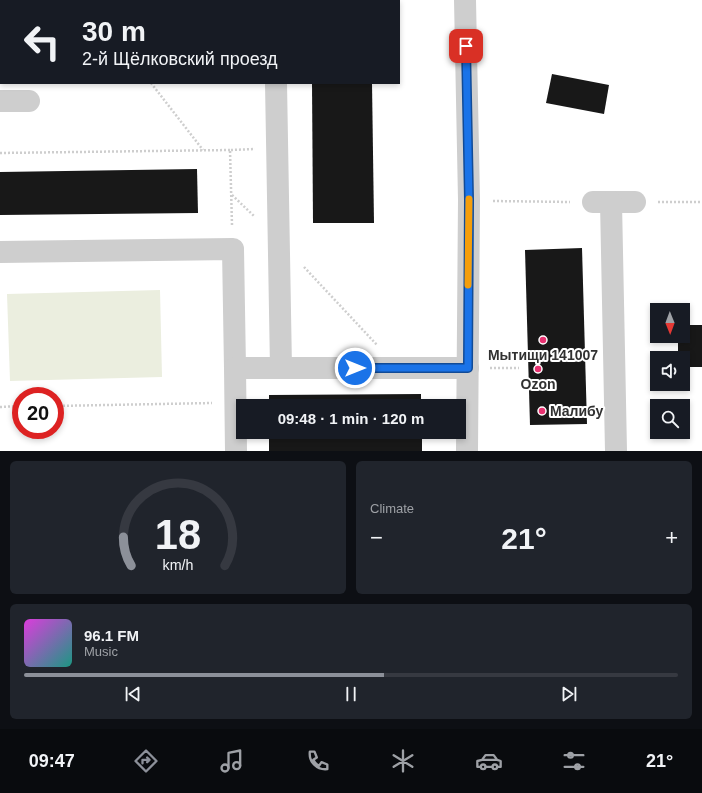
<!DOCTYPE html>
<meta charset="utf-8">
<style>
body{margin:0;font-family:Helvetica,sans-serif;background:#20242c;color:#f1f3f6;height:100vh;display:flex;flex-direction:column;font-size:15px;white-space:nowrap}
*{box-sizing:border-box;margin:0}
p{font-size:13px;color:#9ea1a6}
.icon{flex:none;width:22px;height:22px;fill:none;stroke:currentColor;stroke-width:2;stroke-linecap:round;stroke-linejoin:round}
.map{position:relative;height:451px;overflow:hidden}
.sheet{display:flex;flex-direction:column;gap:10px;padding:10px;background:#0d0f14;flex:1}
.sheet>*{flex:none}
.banner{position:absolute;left:0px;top:0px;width:400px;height:84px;box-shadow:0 2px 6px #0003;background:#171b24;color:#f1f3f6;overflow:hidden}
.needle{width:26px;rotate:179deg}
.tools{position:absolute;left:650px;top:303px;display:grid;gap:8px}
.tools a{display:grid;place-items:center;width:40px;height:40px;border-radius:0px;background:#171b24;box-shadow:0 2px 6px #0003;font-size:20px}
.speed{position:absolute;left:12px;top:387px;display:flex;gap:8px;font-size:20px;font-weight:700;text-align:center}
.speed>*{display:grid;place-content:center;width:52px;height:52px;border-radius:50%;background:#171b24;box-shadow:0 2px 6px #0003;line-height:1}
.speed .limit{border:6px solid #d22;background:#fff;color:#111}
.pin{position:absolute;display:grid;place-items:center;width:34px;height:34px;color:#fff;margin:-17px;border-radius:8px;box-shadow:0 2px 6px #0006}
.me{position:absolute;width:44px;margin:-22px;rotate:90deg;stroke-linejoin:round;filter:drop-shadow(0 0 3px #0008)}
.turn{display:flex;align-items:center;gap:14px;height:84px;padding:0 16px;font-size:18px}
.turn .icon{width:52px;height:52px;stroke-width:2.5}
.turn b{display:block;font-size:28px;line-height:34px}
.big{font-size:30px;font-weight:600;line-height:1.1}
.sheet .card{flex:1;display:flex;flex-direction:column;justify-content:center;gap:6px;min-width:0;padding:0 14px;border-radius:6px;background:#20242c}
.sheet .dial{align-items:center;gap:0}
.dial svg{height:104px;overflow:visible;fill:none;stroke:#363941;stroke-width:7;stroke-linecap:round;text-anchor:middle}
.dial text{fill:#f1f3f6;stroke:none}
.song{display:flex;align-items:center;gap:12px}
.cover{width:48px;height:48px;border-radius:6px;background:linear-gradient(135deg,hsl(300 70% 55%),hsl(170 70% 35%))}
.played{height:4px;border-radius:2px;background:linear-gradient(90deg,#8c9099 55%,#363941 55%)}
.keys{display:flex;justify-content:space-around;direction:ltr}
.heat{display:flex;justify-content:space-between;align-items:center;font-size:22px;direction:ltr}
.sheet .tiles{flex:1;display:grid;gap:10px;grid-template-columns:1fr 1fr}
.card:last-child{grid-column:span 2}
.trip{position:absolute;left:236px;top:399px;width:230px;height:40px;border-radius:0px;background:#171b24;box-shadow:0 2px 6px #0003;font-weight:600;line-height:40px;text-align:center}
.tab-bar{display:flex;height:64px;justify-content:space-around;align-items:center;background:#090b0e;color:#9ea1a6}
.tab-bar .icon{width:28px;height:28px}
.tab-bar .on{color:#8c9099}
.tab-bar b{font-size:18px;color:#f1f3f6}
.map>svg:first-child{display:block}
.green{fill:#ebeedf}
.building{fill:#181818}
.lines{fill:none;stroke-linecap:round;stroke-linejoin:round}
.path{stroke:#cecece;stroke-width:2.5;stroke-dasharray:2 2;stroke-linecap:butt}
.minor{stroke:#cecece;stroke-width:22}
.route-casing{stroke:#114b97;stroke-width:10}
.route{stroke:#1a73e8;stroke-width:7}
.slow{stroke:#f59e0b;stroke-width:7}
.poi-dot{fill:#e83271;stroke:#fff;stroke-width:1.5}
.labels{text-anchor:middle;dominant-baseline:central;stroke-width:4;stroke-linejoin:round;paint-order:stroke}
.poi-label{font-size:14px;font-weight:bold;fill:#313131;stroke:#fff}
</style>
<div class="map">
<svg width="702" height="451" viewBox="0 0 702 451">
<rect width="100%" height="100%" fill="#fff"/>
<polygon class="green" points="160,290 162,377 10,381 7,294"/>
<g class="building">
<polygon points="552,74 609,85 604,114 546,103"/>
<polygon points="312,83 372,83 374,223 313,223"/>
<polygon points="197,169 198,213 0,215 0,172"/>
<polygon points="582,248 587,424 530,425 525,250"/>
<polygon points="683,325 702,325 702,367 683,367 683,358 678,358 678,336 683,336"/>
<polygon points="421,394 421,406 269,406 269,395"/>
<rect x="269" y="432" width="153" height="19"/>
</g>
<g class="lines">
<g class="path">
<polyline points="96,0 96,1"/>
<polyline points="151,83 203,150"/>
<polyline points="0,153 230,150"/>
<polyline points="232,195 254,216"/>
<polyline points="493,201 570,202"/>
<polyline points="658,202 702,202"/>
<polyline points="232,225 230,150 255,149"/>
<polyline points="304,267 377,345"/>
<polyline points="490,368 519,368"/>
<polyline points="55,406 212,403"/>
<polyline points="0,407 21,406"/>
</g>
<g class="minor">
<polyline points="274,0 274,1"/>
<polyline points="465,0 469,200 467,451"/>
<polyline points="0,17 1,17"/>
<polyline points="276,83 281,368"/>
<polyline points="0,101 29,101"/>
<polyline points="593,202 635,202"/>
<polyline points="611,202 616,451"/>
<polyline points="0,252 233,249 235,368"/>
<polyline points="236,451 235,368 468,368"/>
</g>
</g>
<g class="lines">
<defs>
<polyline id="route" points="355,368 468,368 469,200 466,46"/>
</defs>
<use href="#route" class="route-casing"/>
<use href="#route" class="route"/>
<polyline class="slow" points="468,285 469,199"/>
</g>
<g class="poi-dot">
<circle cx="543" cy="340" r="4"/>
<circle cx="538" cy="369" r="4"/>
<circle cx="542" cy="411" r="4"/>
</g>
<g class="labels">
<g class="poi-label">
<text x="543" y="355">Мытищи 141007</text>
<text x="538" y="384">Ozon</text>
<text x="550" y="411" text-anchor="start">Малибу</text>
</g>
</g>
</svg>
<div class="tools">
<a><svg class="needle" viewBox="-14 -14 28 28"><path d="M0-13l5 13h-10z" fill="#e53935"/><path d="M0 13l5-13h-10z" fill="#9ea1a6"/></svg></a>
<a><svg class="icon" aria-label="sound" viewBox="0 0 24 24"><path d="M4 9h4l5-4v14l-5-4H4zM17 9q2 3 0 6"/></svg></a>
<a><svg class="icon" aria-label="search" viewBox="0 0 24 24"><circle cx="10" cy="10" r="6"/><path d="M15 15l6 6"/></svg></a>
</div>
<div class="speed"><div class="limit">20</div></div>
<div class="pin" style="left:466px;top:46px;background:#d93025"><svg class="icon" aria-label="arrive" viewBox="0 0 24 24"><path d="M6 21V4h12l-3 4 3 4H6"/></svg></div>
<svg class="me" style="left:355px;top:368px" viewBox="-20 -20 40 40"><circle r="17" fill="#1a73e8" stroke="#fff" stroke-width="3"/><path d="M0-11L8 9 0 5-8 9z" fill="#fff"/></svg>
<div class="trip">09:48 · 1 min · 120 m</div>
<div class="banner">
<div class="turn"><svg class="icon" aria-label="left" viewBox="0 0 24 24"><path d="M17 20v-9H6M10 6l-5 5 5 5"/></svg><div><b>30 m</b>2-й Щёлковский проезд</div></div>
</div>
</div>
<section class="sheet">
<div class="tiles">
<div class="card dial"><svg viewBox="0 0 100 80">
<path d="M14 69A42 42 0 1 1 86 69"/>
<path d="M14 69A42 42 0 0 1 8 47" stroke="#8c9099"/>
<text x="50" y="56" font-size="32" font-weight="700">18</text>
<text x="50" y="72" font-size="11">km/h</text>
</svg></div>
<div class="card"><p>Climate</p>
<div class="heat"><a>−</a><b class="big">21°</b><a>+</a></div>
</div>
<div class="card">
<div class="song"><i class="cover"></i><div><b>96.1 FM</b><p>Music</p></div></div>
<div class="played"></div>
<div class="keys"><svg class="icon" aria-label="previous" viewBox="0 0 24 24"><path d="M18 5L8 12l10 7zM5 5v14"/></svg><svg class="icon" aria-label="pause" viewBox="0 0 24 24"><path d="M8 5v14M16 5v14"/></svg><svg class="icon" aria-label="next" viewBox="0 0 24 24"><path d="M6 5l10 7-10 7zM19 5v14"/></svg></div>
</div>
</div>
</section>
<nav class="tab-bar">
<b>09:47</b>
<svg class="icon on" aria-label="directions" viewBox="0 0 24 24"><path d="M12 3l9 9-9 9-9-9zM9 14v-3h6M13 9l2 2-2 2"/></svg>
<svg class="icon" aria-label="music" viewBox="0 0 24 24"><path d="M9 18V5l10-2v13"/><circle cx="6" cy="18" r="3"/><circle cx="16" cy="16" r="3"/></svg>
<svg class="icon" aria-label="phone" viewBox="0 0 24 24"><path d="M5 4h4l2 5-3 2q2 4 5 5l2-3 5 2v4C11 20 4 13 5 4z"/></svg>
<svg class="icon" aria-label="climate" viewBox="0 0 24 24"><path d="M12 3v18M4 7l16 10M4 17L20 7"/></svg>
<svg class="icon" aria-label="car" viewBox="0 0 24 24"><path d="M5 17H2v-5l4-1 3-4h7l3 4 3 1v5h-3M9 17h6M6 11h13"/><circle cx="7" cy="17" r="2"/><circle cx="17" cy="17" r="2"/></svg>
<svg class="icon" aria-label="filters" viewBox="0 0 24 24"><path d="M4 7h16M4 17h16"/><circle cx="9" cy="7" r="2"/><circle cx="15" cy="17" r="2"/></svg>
<b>21°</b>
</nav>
